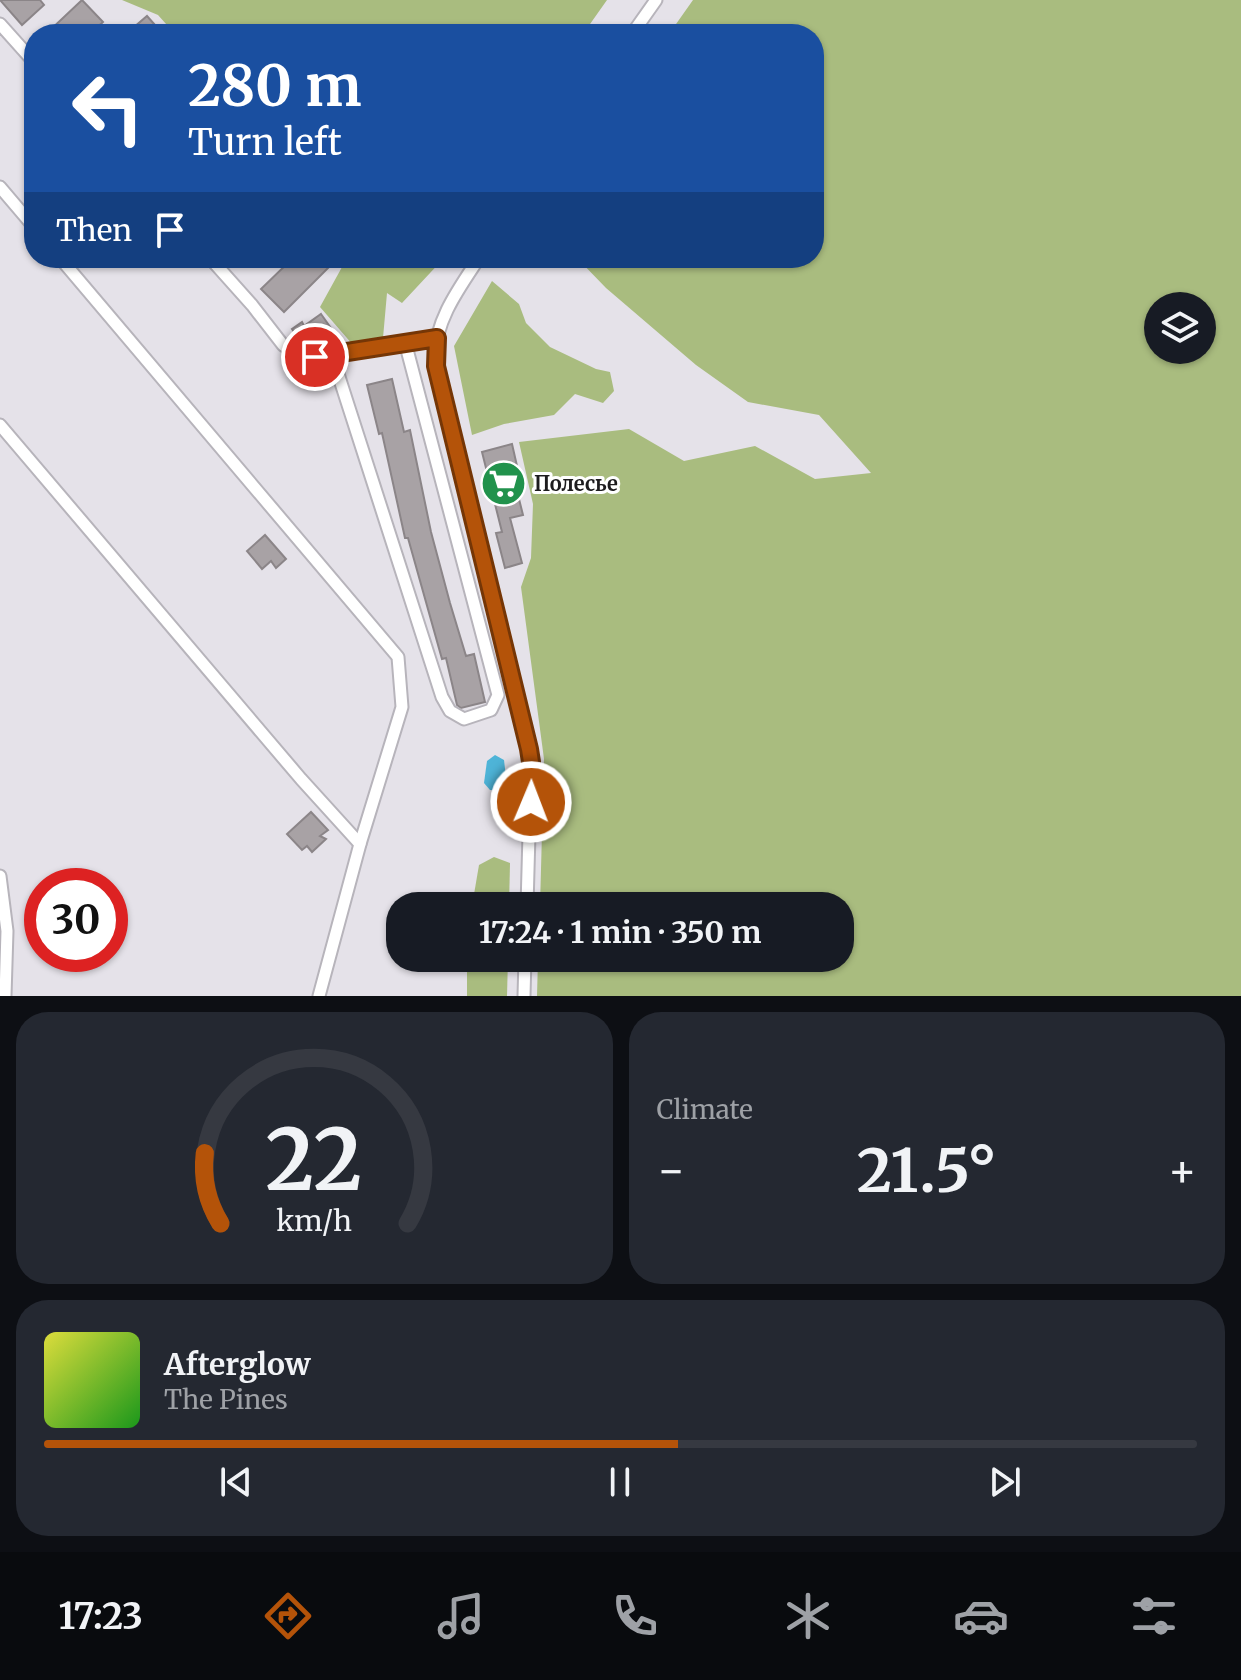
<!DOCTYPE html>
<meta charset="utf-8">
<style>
body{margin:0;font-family:Merriweather,serif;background:#242831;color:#f1f3f6;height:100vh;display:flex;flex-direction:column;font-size:30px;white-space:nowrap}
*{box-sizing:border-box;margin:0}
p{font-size:26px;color:#9ea1a6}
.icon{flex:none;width:44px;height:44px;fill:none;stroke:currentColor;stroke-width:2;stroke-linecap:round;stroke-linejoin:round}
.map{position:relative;height:996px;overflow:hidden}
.drawer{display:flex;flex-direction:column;gap:16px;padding:16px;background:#0d0f14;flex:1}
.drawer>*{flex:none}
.guide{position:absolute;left:24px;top:24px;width:800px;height:244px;border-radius:32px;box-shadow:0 2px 6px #0004;background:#1a4fa0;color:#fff;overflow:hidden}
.controls{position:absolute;left:1144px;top:292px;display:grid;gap:16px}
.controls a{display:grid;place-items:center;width:72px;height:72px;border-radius:50%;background:#171b24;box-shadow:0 2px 6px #0004;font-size:40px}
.speed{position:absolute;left:24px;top:868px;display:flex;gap:16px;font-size:40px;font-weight:700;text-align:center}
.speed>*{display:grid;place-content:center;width:104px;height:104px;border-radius:50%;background:#171b24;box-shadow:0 2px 6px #0004;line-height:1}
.speed .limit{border:12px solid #d22;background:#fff;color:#111}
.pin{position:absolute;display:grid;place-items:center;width:68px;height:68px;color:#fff;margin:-34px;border:4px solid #fff;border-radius:50%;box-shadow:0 2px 8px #0007}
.me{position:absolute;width:88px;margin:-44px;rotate:1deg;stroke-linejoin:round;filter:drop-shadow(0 0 6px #0008)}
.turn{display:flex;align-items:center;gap:28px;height:168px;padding:0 32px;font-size:36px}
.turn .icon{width:104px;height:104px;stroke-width:2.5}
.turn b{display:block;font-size:56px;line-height:68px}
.then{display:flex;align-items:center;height:76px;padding:0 32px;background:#0003;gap:16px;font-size:30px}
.big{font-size:60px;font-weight:700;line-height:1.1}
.drawer .card{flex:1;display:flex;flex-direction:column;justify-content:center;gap:12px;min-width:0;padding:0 28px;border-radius:32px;background:#242831}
.drawer .dial{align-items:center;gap:0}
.dial svg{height:208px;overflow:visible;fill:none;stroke:#363941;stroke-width:7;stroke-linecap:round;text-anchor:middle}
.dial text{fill:#f1f3f6;stroke:none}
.song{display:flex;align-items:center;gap:24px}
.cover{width:96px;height:96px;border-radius:12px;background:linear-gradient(135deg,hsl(60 70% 55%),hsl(120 70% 35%))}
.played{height:8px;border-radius:4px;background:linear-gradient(90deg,#b45309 55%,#363941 55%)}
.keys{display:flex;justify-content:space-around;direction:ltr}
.heat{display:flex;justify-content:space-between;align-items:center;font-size:44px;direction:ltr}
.drawer .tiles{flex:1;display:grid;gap:16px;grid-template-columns:1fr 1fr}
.card:last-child{grid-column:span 2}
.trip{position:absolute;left:386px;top:892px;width:468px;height:80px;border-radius:32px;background:#171b24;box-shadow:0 2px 6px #0004;font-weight:700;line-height:80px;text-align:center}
.menu{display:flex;height:128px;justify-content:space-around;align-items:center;background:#090b0e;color:#9ea1a6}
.menu .icon{width:56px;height:56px}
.menu .selected{color:#b45309}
.menu b{font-size:36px;color:#f1f3f6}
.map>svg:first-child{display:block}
.green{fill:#a9bc7f;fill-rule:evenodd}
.water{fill:#4eb4d8}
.building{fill:#a8a2a5;stroke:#8b8588;stroke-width:2}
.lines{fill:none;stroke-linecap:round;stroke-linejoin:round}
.minor-casing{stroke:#b7b4bb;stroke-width:15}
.minor{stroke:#fff;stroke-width:11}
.route-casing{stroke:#753606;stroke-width:20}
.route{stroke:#b45309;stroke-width:14}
.labels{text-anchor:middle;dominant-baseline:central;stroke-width:6;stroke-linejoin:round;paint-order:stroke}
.poi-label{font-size:20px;font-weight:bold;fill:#1d1c1e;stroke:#fff;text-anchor:start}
</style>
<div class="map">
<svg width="1241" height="996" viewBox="0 0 1241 996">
<rect width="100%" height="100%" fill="#e5e2e9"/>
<g class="green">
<polygon points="122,0 607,0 583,34 175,34 158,15"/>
<path d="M693,0H1241V996H537L538,958H840V906H540L544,759L521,587L531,558L533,504L519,442L629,429L684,461L755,446L815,479L871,473L819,415L748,402L696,365L606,288L577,258H814V34H669ZM1202,306V350H1158V306Z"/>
<polygon points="347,258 444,258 402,303 387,293 383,338 353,345 320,307"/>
<polygon points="492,281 519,304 526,323 550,347 596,369 610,372 614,391 603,403 575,394 554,415 504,424 472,435 454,346"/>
<polygon points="494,857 510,863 509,906 472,906 479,865"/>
<polygon points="467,958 508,958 507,996 467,996"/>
</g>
<polygon class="water" points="495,755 504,760 507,786 503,791 490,790 484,783 487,761"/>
<g class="building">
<polygon points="0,0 40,0 44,5 22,25"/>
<polygon points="82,0 103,22 90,34 46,34"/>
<polygon points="147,16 163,34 126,34"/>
<polygon points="293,258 338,258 284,312 261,289"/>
<polygon points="321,314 333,331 316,343 314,340 304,346 292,329 302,322 304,326"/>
<polygon points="392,379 404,432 410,430 431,532 450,603 466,656 474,654 485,702 461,708 457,705 446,658 442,659 408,538 405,538 382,433 379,434 367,385"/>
<polygon points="512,444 517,466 511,467 523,515 510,518 522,563 505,568 496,533 502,532 482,452"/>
<polygon points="265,535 286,559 276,568 271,561 262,569 247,551"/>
<polygon points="311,812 328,830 320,836 326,839 312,852 307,846 302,850 287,834"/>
</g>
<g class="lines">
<defs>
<g id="minor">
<polyline points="0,24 34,62"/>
<polyline points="632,34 656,0"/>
<polyline points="0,187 34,227"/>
<polyline points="60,258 398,657 402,707 360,844 319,996"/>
<polyline points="210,258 252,305 283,345 298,354 315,357 346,354 419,339 437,338"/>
<path d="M479,258C460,287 435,320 435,357L531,762L527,906"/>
<polyline points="332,355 442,697 450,711 464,719 491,710 498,695 405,342"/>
<polyline points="0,425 301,779 360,844"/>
<polyline points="0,876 7,931 5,996"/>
<polyline points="524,996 525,958"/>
</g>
</defs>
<use href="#minor" class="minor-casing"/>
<use href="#minor" class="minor"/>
</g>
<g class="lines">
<defs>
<polyline id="route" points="315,357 437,338 436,366 529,749 531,762 531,802"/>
</defs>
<use href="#route" class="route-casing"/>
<use href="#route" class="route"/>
</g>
<defs>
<symbol id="supermarket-disc" viewBox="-11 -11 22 22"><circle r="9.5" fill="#21924c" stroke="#fff"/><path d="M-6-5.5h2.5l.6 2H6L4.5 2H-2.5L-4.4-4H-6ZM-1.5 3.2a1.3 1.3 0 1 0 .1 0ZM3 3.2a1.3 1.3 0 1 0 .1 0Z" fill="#fff"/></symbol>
</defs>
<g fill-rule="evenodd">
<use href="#supermarket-disc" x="478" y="458" width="51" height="51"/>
</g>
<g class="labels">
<g class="poi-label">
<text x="534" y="483">Полесье</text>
</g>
</g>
</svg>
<div class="controls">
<a><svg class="icon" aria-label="layers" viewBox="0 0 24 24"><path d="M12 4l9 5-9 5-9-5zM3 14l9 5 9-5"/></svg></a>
</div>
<div class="speed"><div class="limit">30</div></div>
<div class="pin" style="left:315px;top:357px;background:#d93025"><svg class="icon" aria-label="arrive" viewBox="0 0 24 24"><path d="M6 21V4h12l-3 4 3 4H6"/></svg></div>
<svg class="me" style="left:531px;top:802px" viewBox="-20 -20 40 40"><circle r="17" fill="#b45309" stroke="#fff" stroke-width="3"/><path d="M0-11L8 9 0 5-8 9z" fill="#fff"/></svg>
<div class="trip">17:24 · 1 min · 350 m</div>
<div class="guide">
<div class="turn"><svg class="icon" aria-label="left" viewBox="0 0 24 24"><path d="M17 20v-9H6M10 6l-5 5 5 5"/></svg><div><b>280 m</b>Turn left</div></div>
<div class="then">Then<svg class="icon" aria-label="arrive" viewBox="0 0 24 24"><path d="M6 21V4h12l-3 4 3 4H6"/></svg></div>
</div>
</div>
<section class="drawer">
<div class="tiles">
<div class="card dial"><svg viewBox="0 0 100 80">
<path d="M14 69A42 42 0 1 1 86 69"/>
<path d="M14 69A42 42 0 0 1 8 42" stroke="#b45309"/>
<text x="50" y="56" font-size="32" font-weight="700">22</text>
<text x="50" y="72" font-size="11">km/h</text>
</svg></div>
<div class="card"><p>Climate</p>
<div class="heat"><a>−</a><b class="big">21.5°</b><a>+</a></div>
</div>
<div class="card">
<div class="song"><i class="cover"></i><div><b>Afterglow</b><p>The Pines</p></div></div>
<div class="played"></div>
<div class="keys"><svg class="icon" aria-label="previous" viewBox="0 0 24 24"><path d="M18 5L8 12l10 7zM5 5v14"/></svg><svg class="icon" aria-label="pause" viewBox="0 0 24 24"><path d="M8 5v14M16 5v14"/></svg><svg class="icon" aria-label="next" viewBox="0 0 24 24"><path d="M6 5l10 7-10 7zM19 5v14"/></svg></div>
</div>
</div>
</section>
<nav class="menu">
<b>17:23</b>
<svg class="icon selected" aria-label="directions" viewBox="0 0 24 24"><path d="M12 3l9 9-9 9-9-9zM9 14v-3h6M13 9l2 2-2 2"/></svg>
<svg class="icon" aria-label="music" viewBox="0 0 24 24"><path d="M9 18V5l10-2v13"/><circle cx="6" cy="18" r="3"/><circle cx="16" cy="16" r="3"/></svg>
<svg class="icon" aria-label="phone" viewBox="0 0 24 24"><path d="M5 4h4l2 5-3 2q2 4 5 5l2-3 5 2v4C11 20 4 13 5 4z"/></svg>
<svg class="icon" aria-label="climate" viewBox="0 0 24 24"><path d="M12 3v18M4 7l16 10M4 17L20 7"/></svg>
<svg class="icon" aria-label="car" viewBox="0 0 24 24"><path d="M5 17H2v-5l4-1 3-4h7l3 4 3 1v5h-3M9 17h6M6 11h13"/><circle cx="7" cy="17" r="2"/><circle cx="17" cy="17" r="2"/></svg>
<svg class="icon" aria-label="filters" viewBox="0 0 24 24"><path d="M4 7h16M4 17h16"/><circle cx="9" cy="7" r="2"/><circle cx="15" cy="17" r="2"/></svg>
</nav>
